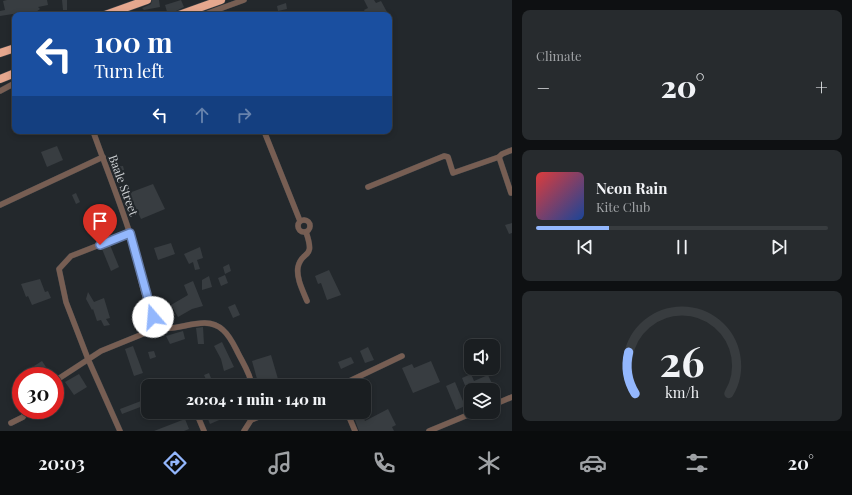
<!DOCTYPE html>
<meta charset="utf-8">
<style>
body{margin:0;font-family:"Playfair Display",serif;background:#272b2e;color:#f1f3f6;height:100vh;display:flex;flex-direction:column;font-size:15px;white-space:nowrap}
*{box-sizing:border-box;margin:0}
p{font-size:13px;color:#9fa2a5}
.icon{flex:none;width:22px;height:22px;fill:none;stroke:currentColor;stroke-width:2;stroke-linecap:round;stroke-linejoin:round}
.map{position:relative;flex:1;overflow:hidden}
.side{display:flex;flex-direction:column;gap:10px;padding:10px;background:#0e1012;width:340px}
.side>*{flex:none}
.top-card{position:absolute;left:12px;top:12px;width:380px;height:122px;border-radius:8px;box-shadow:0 2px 6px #0003,0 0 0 1px #383c3f;background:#1a4fa0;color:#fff;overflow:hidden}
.controls{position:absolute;left:464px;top:339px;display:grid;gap:8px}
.controls a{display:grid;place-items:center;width:36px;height:36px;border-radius:8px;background:#1a1e21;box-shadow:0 2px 6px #0003,0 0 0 1px #383c3f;font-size:20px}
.speed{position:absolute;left:12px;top:367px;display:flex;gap:8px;font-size:20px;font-weight:700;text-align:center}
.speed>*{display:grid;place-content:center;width:52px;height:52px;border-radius:50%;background:#1a1e21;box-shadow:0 2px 6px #0003,0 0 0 1px #383c3f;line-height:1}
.speed .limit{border:6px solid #d22;background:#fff;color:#111}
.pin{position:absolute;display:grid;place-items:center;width:34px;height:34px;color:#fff;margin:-41px -17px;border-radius:50% 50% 50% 0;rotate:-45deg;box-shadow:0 0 4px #0007}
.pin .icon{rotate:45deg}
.me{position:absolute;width:44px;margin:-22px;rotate:342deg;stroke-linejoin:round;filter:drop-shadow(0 0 3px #0008)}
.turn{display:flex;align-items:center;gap:14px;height:84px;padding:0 16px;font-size:18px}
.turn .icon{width:52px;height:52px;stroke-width:2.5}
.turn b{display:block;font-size:28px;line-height:34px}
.lanes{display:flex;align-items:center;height:38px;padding:0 16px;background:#0003;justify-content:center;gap:20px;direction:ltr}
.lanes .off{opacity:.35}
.big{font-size:30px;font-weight:800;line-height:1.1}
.side .tile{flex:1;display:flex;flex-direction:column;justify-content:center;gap:6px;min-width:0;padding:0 14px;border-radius:8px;background:#272b2e}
.side .dial{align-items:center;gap:0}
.dial svg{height:104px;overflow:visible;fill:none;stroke:#383c3f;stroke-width:7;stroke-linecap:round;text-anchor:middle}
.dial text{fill:#f1f3f6;stroke:none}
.song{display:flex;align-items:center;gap:12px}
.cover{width:48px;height:48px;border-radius:6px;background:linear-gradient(135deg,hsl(0 70% 55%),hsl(220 70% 35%))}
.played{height:4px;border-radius:2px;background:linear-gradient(90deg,#93b7fd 25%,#383c3f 25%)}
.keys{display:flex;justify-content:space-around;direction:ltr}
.heat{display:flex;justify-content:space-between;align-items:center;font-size:22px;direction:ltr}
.trip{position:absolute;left:141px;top:379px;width:230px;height:40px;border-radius:8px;background:#1a1e21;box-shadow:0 2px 6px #0003,0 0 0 1px #383c3f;font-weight:800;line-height:40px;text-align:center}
.tabs{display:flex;height:64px;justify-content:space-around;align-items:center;background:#0a0c0d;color:#9fa2a5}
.tabs .icon{width:28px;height:28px}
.tabs .current{color:#93b7fd}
.tabs b{font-size:18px;color:#f1f3f6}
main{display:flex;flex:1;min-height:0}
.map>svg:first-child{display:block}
.building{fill:#383d41}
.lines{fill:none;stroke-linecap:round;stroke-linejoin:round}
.minor-casing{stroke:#3f4347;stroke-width:6}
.highway-casing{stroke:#3f4347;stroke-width:9}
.minor{stroke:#775e53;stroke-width:5.5}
.highway{stroke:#e5a78e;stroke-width:8}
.route-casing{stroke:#6077a4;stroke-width:10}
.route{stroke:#93b7fd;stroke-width:7}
.labels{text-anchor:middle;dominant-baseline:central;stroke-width:4;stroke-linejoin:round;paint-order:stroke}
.street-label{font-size:12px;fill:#cfd2d5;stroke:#23282c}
</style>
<main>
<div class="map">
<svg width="512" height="431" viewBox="0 0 512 431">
<rect width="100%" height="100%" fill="#23282c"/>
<g class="building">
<polygon points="7,0 47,0 48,5 38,7 40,9 33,14 32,11 0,16 0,11 5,10 3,1"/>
<polygon points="62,0 67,0 67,10 63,10"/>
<polygon points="152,0 159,0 160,7 144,10 142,8 151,4"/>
<polygon points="181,0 184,7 168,15 165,5"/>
<polygon points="364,0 374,0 376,3 381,1 387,12 381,15 367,15 364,10 368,8"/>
<polygon points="286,3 287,9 278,11 277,6"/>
<polygon points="57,146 63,160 47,167 41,152"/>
<polygon points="123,166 124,170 114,172 113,167"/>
<polygon points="153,184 165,209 141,219 129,193"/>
<polygon points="76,193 80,202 76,204 72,195"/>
<polygon points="512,223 512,233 509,234 505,225"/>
<polygon points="171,243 175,254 158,260 154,248"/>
<polygon points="110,245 119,267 111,271 102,249"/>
<polygon points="200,247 203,258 197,260 200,269 195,270 193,262 189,264 184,254"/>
<polygon points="229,264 231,271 225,274 223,267"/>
<polygon points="329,270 341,295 327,300 321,283 318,284 315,276"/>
<polygon points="225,275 228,283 221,286 218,278"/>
<polygon points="209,276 212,287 202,290 202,280"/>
<polygon points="40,279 45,292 48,291 51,298 32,305 28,296 26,297 21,284"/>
<polygon points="193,281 203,306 192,309 178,317 171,305 188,295 184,285"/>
<polygon points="88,292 94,302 104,298 110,318 106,319 110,325 104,326 101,320 97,321 93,309 92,310 86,299"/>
<polygon points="235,304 240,315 233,318 228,307"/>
<polygon points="203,327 204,344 198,344 196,328"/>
<polygon points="183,331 185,339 170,344 166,336"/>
<polygon points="222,342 234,367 224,371 221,359 214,346"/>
<polygon points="133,346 143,373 134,376 125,349"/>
<polygon points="368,347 374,360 365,363 360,351"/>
<polygon points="154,351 156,357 150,359 148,352"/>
<polygon points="271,355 280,386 259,386 252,361"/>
<polygon points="351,357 354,363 341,369 338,362"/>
<polygon points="42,361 46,367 38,371 34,366"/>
<polygon points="431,361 440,382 413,393 402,368 412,364 414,368"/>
<polygon points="209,373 214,386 209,386 204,375"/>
<polygon points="79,374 87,387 74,395 65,382"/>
<polygon points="471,374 474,381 488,375 495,390 471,390 471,400 462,378"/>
<polygon points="455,382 465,406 456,410 446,386"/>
<polygon points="141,401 143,406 122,414 120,409"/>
<polygon points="388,409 396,425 392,427 394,431 359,431 352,412 361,412 365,421"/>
<polygon points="205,412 224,412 226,417 210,424"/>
<polygon points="185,419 189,429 184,431 154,431"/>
</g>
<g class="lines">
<defs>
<g id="minor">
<polyline points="203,15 244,0"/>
<polyline points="0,91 15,83"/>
<path d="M93,131C105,165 119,199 130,234C136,254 145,311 157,324C171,338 203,311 223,330C230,336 234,345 238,353C243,363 251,375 252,386"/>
<polyline points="264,131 300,221"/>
<polyline points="368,187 444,156 448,157 453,173 499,157"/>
<polyline points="511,193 499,157 502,154 512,150"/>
<polyline points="0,205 103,157"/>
<circle cx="304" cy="226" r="6"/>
<path d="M306,232C316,261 302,249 298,267C296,278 303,291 307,301"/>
<polyline points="55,381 101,351 160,327"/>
<polyline points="339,386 402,356"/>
<polyline points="493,405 512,397"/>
<polyline points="196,412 204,431"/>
<polyline points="347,412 355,431"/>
<polyline points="251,420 271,412"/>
<polyline points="11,423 23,417 27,410"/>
<polyline points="120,431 88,359 66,302 59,269 71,256 130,233"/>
<polyline points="244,431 251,420 252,412"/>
<polyline points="429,431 475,412"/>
</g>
<g id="highway">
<polyline points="105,15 147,0"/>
<polyline points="179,15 221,0"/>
<polyline points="0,53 15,48"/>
<polyline points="0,79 15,73"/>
</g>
</defs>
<use href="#minor" class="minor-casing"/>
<use href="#highway" class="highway-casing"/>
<use href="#minor" class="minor"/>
<use href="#highway" class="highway"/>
</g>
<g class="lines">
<defs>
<polyline id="route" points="100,245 130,233 153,317"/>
</defs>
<use href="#route" class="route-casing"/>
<use href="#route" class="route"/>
</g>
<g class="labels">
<g class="street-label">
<text transform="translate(124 185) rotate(70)">Baale Street</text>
</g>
</g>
</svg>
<div class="controls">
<a><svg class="icon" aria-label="sound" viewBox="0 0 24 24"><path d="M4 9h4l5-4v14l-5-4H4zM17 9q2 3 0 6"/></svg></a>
<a><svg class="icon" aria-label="layers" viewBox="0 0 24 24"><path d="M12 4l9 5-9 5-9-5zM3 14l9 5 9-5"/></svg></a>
</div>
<div class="speed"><div class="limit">30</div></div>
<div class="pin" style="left:100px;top:245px;background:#d93025"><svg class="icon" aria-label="arrive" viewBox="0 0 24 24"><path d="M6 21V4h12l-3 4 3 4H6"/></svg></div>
<svg class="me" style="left:153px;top:317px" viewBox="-20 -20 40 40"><circle r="19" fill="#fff"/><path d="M0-13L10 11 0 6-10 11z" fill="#93b7fd"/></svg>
<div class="trip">20:04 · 1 min · 140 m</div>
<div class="top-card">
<div class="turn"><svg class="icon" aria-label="left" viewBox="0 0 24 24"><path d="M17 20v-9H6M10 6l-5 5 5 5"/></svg><div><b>100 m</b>Turn left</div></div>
<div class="lanes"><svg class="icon" aria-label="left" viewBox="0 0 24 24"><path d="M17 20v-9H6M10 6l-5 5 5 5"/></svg><svg class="icon off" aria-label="ahead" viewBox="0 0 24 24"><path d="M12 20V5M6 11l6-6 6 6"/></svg><svg class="icon off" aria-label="right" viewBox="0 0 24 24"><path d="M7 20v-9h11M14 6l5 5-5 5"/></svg></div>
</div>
</div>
<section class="side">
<div class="tile"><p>Climate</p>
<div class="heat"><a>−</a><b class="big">20°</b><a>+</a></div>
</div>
<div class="tile">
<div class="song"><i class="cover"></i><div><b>Neon Rain</b><p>Kite Club</p></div></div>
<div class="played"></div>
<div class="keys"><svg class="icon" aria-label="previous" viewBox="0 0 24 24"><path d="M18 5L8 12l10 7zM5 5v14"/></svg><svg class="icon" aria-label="pause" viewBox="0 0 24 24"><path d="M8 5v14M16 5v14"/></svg><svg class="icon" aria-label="next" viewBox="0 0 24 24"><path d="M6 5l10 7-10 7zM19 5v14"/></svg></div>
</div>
<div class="tile dial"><svg viewBox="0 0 100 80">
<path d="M14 69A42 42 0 1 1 86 69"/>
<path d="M14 69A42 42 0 0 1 9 37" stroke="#93b7fd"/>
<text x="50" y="56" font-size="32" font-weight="700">26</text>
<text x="50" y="72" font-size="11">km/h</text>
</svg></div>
</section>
</main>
<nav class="tabs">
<b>20:03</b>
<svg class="icon current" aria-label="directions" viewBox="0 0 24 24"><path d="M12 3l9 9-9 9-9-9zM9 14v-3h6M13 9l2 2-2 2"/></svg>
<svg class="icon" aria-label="music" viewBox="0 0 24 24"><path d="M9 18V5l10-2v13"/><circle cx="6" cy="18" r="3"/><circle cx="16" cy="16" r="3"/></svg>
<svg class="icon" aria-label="phone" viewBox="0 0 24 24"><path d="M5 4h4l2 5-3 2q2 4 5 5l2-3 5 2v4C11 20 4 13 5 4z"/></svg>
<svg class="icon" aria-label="climate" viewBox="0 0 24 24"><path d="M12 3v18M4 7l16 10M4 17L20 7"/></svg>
<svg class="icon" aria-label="car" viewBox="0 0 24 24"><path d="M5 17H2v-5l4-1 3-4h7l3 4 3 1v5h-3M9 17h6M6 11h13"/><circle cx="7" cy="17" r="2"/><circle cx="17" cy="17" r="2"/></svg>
<svg class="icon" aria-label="filters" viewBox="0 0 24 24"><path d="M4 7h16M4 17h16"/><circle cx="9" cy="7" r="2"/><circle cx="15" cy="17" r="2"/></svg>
<b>20°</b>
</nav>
